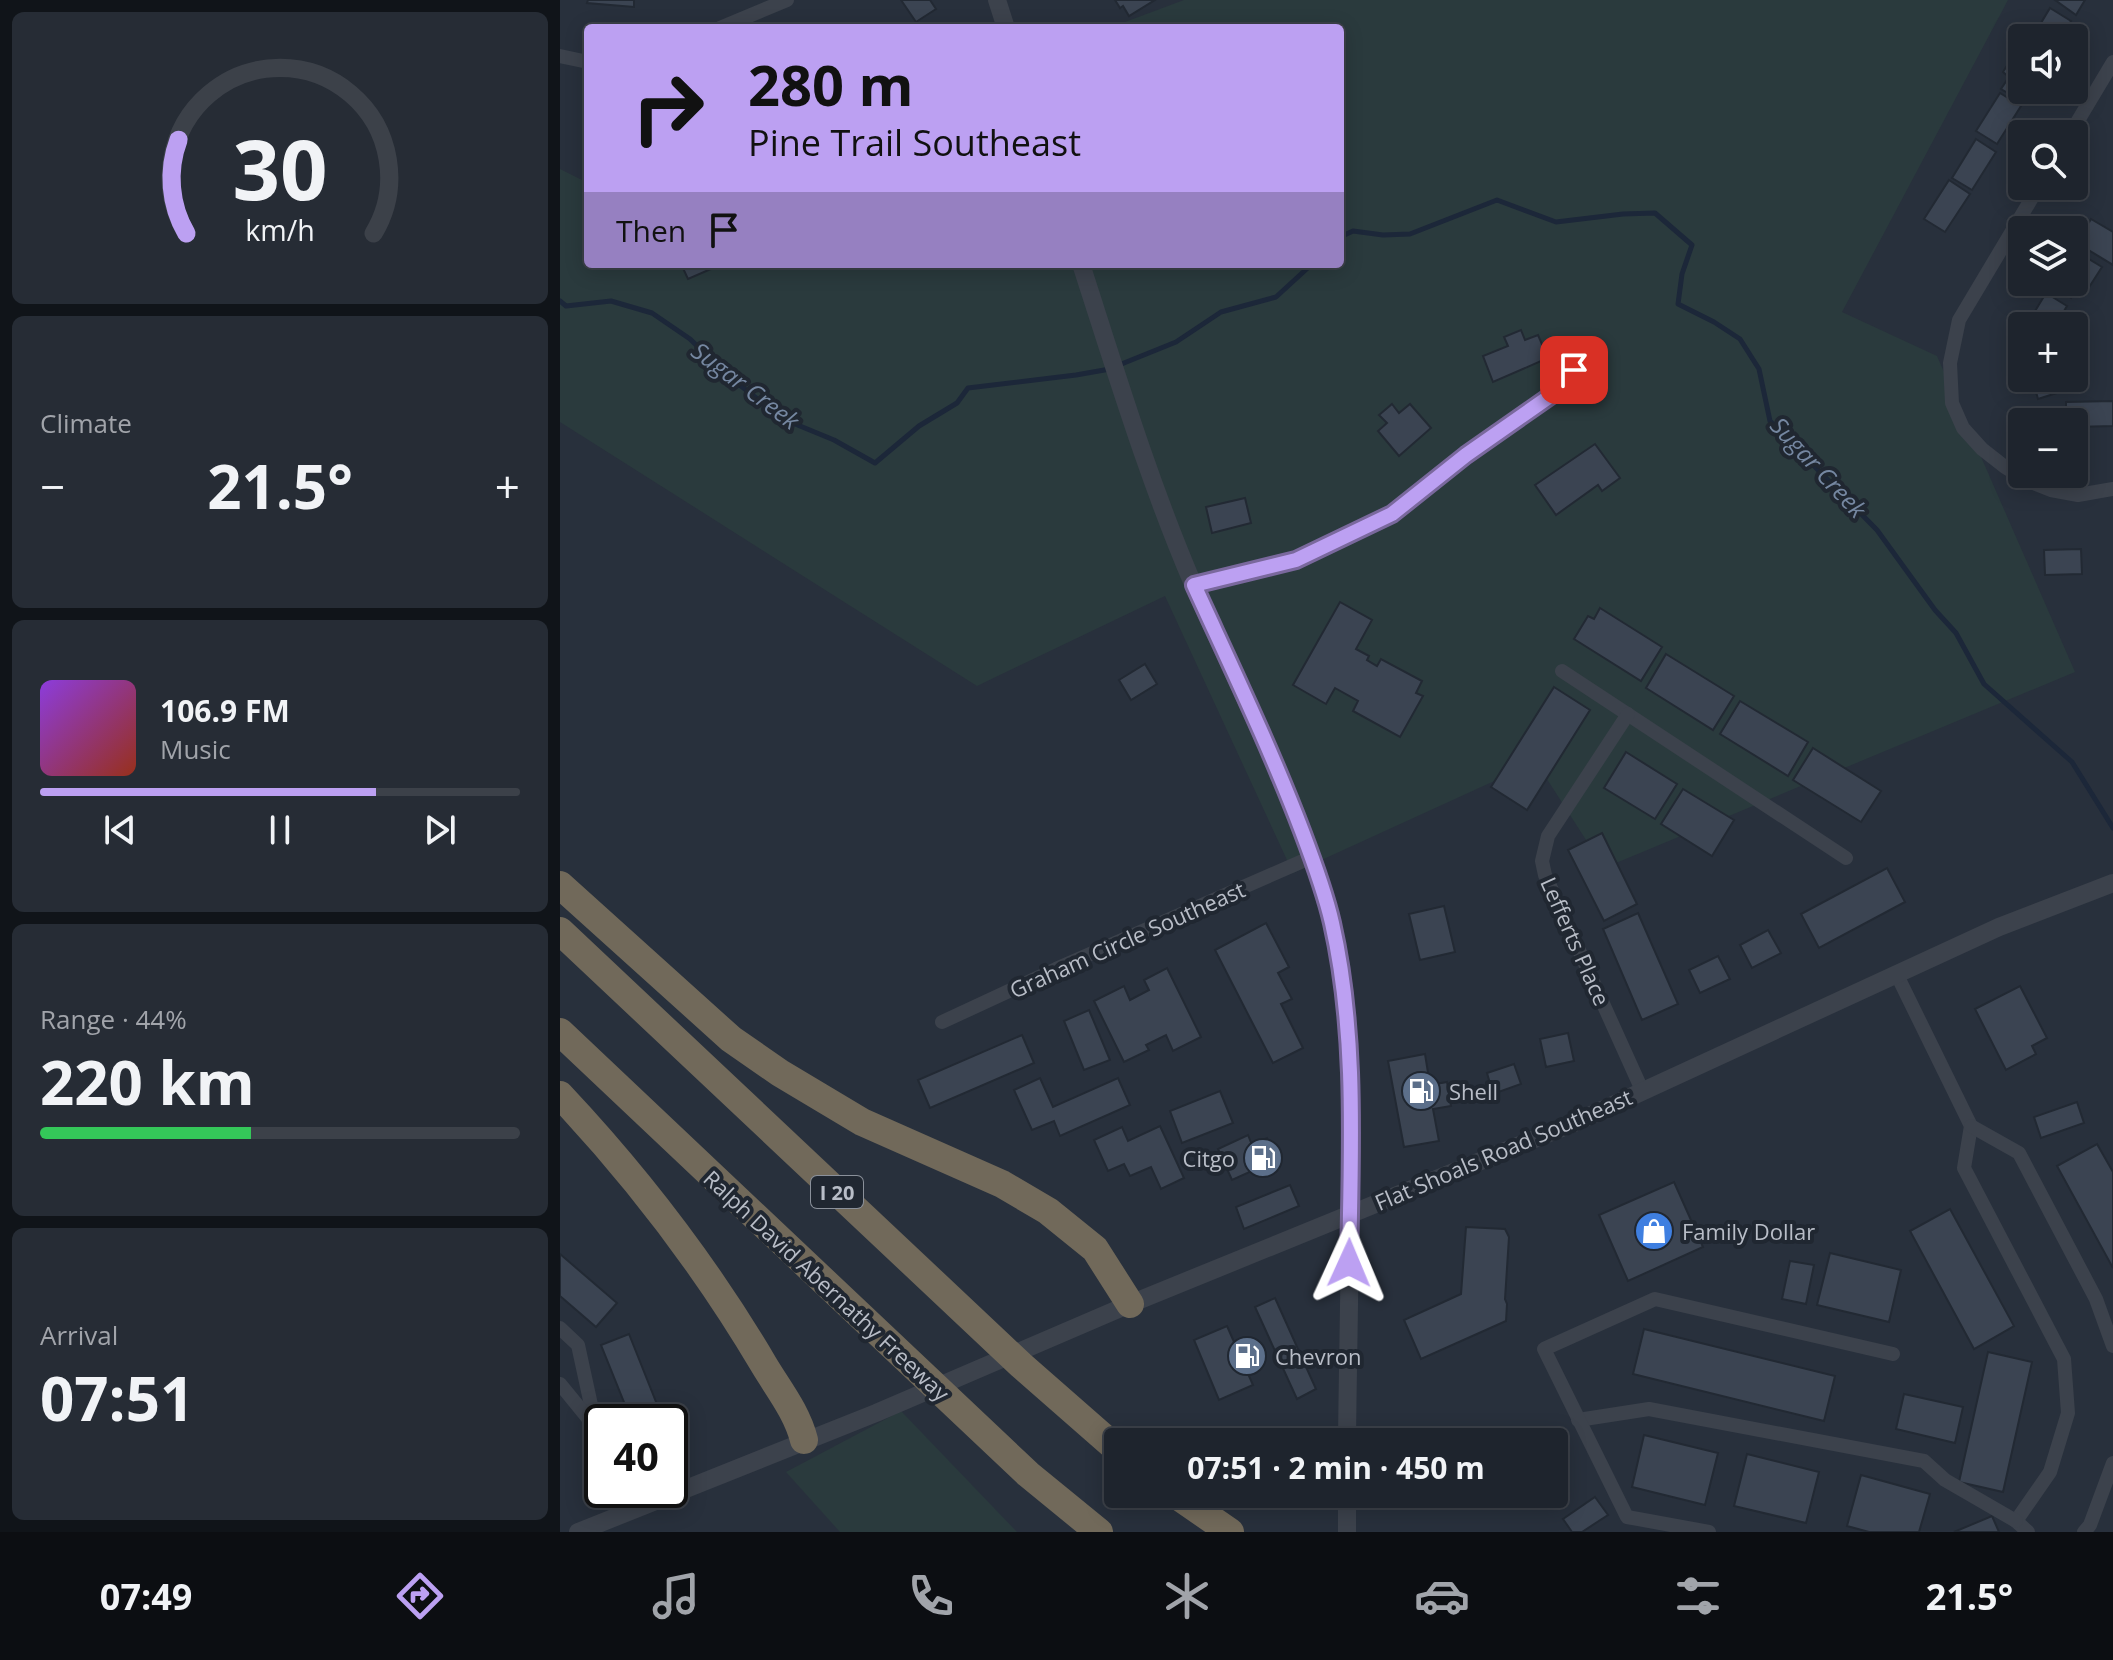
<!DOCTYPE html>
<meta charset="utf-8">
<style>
body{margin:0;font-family:"Open Sans",sans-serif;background:#262c35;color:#f1f3f6;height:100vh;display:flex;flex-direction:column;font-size:30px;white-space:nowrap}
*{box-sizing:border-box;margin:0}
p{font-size:26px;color:#a1a4aa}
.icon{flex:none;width:44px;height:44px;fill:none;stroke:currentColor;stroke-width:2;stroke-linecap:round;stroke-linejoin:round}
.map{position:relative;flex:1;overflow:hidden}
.panel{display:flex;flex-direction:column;gap:12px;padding:12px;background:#101419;width:560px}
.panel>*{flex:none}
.hud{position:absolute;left:24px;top:24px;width:760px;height:244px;border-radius:8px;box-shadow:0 4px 20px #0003,0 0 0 2px #3c4149;background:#bca0f2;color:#111;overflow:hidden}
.controls{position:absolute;left:1448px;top:24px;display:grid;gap:16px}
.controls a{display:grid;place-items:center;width:80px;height:80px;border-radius:8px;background:#1e242d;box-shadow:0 4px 20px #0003,0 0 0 2px #3c4149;font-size:40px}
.speed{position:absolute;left:24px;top:1404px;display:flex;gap:16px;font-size:40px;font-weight:700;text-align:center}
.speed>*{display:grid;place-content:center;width:104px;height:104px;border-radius:50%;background:#1e242d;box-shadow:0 4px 20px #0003,0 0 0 2px #3c4149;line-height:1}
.speed .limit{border:4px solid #111;border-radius:12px;background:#fff;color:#111}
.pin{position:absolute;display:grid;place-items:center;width:68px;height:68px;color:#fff;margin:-34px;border-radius:16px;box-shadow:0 4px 12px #0006}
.me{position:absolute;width:88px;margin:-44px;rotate:1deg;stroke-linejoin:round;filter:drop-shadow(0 0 6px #0008)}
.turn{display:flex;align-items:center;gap:28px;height:168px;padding:0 32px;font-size:36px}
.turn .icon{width:104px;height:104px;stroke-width:2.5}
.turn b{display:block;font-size:56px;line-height:68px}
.then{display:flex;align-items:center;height:76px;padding:0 32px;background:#0003;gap:16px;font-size:30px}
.big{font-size:60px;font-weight:700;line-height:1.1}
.panel .tile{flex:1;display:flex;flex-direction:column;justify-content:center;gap:12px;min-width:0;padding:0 28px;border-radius:12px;background:#262c35}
.panel .dial{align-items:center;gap:0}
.dial svg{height:208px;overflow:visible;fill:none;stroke:#3c4149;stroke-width:7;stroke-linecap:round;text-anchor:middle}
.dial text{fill:#f1f3f6;stroke:none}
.song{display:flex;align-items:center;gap:24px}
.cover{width:96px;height:96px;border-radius:12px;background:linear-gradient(135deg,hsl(270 70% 55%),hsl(10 70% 35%))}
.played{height:8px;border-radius:4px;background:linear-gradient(90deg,#bca0f2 70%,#3c4149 70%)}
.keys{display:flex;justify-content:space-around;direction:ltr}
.heat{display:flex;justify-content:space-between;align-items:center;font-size:44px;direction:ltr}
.charge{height:12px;border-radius:6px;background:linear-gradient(90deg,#34c759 44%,#3c4149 0)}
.trip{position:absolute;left:544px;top:1428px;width:464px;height:80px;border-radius:8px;background:#1e242d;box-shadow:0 4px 20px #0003,0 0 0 2px #3c4149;font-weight:700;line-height:80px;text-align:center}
.menu{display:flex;height:128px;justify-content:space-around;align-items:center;background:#0c0e12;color:#a1a4aa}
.menu .icon{width:56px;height:56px}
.menu .selected{color:#bca0f2}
.menu b{font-size:36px;color:#f1f3f6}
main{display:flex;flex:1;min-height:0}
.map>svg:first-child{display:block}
.green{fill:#2a3a3d}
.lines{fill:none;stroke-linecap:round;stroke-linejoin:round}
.stream{stroke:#1c2739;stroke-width:5}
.building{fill:#3b4452;stroke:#222933;stroke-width:2}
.minor{stroke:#3c424c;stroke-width:14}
.tertiary{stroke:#3c424c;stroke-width:18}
.motorway{stroke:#71695a;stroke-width:28}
.route-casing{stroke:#7a689d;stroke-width:20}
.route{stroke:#bca0f2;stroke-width:14}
.labels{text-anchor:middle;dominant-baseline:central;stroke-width:8;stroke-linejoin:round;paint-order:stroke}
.shield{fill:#202731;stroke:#8a909a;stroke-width:2}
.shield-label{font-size:20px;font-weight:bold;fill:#b8bdc7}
.street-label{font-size:22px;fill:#b8bdc7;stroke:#202731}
.poi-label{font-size:22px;fill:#b8bdc7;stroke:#202731;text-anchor:start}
.water-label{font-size:24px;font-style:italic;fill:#7587a1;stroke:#202731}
</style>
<main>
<section class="panel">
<div class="tile dial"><svg viewBox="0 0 100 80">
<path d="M14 69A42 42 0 1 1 86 69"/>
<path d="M14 69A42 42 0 0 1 11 33" stroke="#bca0f2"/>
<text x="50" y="56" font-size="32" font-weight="700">30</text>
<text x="50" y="72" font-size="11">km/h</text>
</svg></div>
<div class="tile"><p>Climate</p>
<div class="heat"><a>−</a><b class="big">21.5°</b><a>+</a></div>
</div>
<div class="tile">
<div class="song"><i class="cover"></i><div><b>106.9 FM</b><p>Music</p></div></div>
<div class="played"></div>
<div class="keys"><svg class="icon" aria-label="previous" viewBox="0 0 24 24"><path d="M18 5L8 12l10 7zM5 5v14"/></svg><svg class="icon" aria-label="pause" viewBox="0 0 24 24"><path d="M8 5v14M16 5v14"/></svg><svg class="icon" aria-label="next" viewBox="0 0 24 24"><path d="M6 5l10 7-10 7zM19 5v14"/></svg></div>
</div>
<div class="tile"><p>Range · 44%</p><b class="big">220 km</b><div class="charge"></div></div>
<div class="tile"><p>Arrival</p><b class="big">07:51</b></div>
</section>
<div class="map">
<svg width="1553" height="1532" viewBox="0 0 1553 1532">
<rect width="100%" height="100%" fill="#28303c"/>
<g class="green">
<polygon points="624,0 1448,0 1282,312 1377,356 1515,672 1044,868 976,762 733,873 605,596 417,686 0,422 0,169 28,183 28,264 780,264 780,28 549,28"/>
<polygon points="341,1411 457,1532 280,1532 226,1472"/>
</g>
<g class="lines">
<g class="stream">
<polyline points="780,237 793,231 823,235 850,234 937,200 996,222 1063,214 1095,213 1132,245 1122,274 1118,304 1154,322 1180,339 1199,369 1210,421 1317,530 1375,610 1396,633 1424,684 1512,762 1553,828"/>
<polyline points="0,301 6,306 51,301 92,313 130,339 167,375 223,419 274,440 315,463 359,426 397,403 408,388 516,375 550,369"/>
<polyline points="559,365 616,342 661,312 716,297 752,264"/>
</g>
</g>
<g class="building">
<polygon points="28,0 74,0 74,7 27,3"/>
<polygon points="341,0 370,0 376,9 356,22"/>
<polygon points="555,0 595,0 569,16 563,6 560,8"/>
<polygon points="1495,0 1525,0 1516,15"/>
<polygon points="1490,8 1511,21 1501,38 1472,38"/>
<polygon points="1455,53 1462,58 1462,90 1470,90 1463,102 1441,89 1449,77 1443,72"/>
<polygon points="1440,93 1461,106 1437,144 1416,131"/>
<polygon points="1416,139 1436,152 1412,190 1392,178"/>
<polygon points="1389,180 1410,194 1385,232 1364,219"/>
<polygon points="1531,219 1553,232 1553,265 1517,243"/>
<polygon points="1514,250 1542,267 1526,292 1518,287 1511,298 1490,285 1492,282 1514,282"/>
<polygon points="121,264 152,264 149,265 151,269 128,279"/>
<polygon points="1486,293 1507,306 1495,326 1466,326"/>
<polygon points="961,330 965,340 978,335 988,358 933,382 923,356 948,346 944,337"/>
<polygon points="1472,378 1498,378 1503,391 1478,399"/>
<polygon points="1553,401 1553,426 1514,427 1514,422 1506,422 1506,402"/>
<polygon points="832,404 839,413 850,404 871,428 839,456 818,431 827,423 819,415"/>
<polygon points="1035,444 1060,478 1042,491 1038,485 996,515 975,485"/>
<polygon points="685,498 691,523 652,533 646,507"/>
<polygon points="1521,549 1522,574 1485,575 1484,550"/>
<polygon points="780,602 812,620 796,649 809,656 807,660 817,666 821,659 862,681 856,693 863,696 840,737 793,711 798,701 775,688 766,704 733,685"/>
<polygon points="1040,608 1102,647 1081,681 1014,639 1028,616 1034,619"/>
<polygon points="1106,654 1174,696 1153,730 1086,688"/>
<polygon points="585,664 597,684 571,700 559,680"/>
<polygon points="994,687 1030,710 967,810 931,787"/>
<polygon points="1180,701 1248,742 1228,776 1160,734"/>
<polygon points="1253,748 1321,791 1301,822 1233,780"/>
<polygon points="1066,752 1117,784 1095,819 1044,788"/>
<polygon points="1123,789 1174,820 1152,856 1101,824"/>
<polygon points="1042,833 1077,904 1044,921 1008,850"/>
<polygon points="1327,868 1345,902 1259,948 1241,914"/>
<polygon points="884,906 895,952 860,960 849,914"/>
<polygon points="1078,913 1118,1004 1082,1020 1043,929"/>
<polygon points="706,923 729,967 718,973 732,999 721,1004 743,1048 713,1063 655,950"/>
<polygon points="1208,930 1221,953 1192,968 1180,945"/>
<polygon points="1158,956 1170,979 1140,993 1129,970"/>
<polygon points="607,968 641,1037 613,1051 606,1035 586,1045 589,1050 564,1062 534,1001 564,986 570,1000 589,990 584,980"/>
<polygon points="1460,986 1487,1038 1472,1046 1476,1054 1446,1070 1415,1009"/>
<polygon points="529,1010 550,1060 524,1070 504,1021"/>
<polygon points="1008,1033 1014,1061 986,1067 980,1039"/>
<polygon points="462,1035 474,1063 370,1108 358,1080"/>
<polygon points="865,1054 870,1085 887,1082 891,1106 873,1109 879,1141 844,1147 828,1061"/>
<polygon points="954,1064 961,1084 933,1094 927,1073"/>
<polygon points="480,1078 493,1107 558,1078 570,1105 500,1136 494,1121 472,1130 454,1090"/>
<polygon points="660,1091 673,1123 622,1143 610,1111"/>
<polygon points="1517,1102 1524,1123 1481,1138 1474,1117"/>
<polygon points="600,1126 624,1178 601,1189 591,1167 570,1176 564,1164 548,1171 534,1140 562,1127 568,1141"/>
<polygon points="688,1135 692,1145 707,1138 716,1160 672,1180 658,1149"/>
<polygon points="1537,1144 1553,1172 1553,1268 1497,1166"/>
<polygon points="1114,1182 1143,1247 1068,1281 1039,1215"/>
<polygon points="730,1185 739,1206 684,1229 676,1207"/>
<polygon points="1390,1209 1454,1326 1414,1349 1350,1231"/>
<polygon points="906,1227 945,1229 949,1237 945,1299 947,1304 946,1321 861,1359 844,1320 901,1294"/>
<polygon points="1270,1253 1341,1270 1329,1322 1257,1305"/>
<polygon points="0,1254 57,1303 36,1327 0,1296"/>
<polygon points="1230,1261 1254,1265 1246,1304 1222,1299"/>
<polygon points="715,1298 756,1389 737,1399 695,1307"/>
<polygon points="667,1326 693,1385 659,1400 634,1340"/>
<polygon points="1084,1329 1275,1376 1264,1421 1073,1374"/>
<polygon points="69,1334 104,1422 72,1422 41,1345"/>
<polygon points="1428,1352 1472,1362 1443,1492 1399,1482"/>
<polygon points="1344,1394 1403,1407 1395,1443 1336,1429"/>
<polygon points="1084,1435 1158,1453 1145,1505 1072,1487"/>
<polygon points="1187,1454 1259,1472 1246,1523 1174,1506"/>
<polygon points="1301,1475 1370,1494 1359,1532 1309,1532 1287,1526"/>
<polygon points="1035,1497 1048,1515 1022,1532 1012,1532 1003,1519"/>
<polygon points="1432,1516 1439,1532 1394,1532"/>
</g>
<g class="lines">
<g class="minor">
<polyline points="160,28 227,0"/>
<polyline points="0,56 28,62"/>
<polyline points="1510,134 1553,62"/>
<polyline points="1479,186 1399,320 1390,363 1392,403 1403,428 1422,449 1445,467 1468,481 1491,490 1518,495 1553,489"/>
<polyline points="634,585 736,560 832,514 915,449 996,392 1014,370"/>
<polyline points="1002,671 1286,858"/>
<polyline points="1068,714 988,836 982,861 985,875 1082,1090"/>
<polyline points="1336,973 1411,1126 1404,1168 1504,1359 1508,1413 1490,1472 1456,1521 1468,1532"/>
<polyline points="382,1022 496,969 752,857"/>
<polyline points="1411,1126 1459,1153 1536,1299 1553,1346"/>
<polyline points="0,1328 18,1345 36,1428"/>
<polyline points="0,1384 36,1428 42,1440"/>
<polyline points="1018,1420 1089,1409 1364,1461 1385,1480 1456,1521"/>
<polyline points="67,1490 76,1509"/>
<polyline points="1149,1532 1067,1517 984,1349 1095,1299 1333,1354"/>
<polyline points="1524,1532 1530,1525 1553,1463"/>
</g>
<g class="tertiary">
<polyline points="437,0 446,28"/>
<path d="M521,264C556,372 588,479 633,584C681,695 740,802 771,920C790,990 790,1068 790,1140C791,1241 788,1341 787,1442"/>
<polyline points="787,1494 787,1532"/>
<polyline points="18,1532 316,1413 570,1304 1014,1123 1439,927 1553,883"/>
</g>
<g class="motorway">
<polyline points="0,885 171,1039 220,1073 302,1122 442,1184 488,1211 535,1249 570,1304"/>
<polyline points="0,931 461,1365 558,1450"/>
<polyline points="0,1032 468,1474 539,1532"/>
<path d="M0,1095C79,1179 145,1265 204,1365C219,1390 237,1412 244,1440"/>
<polyline points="615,1494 670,1532"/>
</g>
</g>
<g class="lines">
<defs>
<path id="route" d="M789,1263C791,1151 797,1033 772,923C765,892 753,860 742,831C710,747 671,666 634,585L736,560L832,514L906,455L996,392L1014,370"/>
</defs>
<use href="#route" class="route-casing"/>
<use href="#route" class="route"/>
</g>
<defs>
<symbol id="fuel-disc" viewBox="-11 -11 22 22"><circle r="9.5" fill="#5c6f8a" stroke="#202731"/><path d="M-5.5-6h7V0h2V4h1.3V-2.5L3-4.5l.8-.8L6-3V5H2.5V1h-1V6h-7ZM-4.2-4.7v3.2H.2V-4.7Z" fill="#fff"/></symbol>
<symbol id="shop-disc" viewBox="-11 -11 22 22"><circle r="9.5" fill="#3f7fe0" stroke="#202731"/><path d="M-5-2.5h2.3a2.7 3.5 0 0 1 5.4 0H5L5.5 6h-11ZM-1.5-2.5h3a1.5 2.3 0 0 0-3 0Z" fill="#fff"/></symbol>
</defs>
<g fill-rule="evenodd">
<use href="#fuel-disc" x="839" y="1069" width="44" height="44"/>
<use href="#fuel-disc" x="681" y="1136" width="44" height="44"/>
<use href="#shop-disc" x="1072" y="1209" width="44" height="44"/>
<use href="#fuel-disc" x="665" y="1334" width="44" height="44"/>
</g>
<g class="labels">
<rect class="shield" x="251" y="1176" width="52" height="32" rx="6"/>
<g class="shield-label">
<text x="277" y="1192">I 20</text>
</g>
<g class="street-label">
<text transform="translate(567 939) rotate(-24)">Graham Circle Southeast</text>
<text transform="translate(1016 941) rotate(66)">Lefferts Place</text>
<text transform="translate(943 1149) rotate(-23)">Flat Shoals Road Southeast</text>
<text transform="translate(267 1285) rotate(43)">Ralph David Abernathy Freeway</text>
</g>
<g class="poi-label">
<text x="889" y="1091">Shell</text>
<text x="675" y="1158" text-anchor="end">Citgo</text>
<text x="1122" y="1231">Family Dollar</text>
<text x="715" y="1356">Chevron</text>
</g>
<g class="water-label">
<text transform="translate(186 385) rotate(37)">Sugar Creek</text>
<text transform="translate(1259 467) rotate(47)">Sugar Creek</text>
</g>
</g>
</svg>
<div class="controls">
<a><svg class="icon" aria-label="sound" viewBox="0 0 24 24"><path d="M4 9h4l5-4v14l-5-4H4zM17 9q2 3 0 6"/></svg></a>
<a><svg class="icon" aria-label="search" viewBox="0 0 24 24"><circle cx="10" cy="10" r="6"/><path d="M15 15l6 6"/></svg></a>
<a><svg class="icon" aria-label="layers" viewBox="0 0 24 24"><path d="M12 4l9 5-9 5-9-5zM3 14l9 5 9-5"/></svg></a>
<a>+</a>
<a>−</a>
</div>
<div class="speed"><div class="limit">40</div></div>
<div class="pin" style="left:1014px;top:370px;background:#d93025"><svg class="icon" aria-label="arrive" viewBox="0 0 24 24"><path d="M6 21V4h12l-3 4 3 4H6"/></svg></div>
<svg class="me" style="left:789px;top:1263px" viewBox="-20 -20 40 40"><path d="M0-17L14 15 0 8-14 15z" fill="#bca0f2" stroke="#fff" stroke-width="4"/></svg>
<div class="trip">07:51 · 2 min · 450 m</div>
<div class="hud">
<div class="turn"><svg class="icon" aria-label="right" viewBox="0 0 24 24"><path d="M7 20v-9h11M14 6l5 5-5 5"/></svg><div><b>280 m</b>Pine Trail Southeast</div></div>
<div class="then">Then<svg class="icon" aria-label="arrive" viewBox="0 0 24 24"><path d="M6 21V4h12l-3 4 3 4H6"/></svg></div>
</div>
</div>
</main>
<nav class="menu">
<b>07:49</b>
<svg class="icon selected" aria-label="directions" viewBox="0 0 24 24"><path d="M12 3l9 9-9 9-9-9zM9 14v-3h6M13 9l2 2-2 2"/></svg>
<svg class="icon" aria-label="music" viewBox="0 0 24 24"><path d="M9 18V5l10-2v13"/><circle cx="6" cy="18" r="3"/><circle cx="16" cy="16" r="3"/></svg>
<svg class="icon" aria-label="phone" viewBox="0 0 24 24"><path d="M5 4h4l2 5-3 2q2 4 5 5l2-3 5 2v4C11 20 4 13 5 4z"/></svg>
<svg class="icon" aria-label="climate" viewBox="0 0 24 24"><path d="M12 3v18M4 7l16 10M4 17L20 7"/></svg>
<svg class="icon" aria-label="car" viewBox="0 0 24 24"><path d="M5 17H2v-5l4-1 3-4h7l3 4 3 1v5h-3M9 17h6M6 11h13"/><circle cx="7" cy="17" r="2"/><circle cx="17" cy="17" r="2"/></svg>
<svg class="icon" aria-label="filters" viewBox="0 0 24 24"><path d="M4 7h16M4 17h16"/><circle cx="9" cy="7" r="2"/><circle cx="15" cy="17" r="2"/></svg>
<b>21.5°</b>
</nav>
